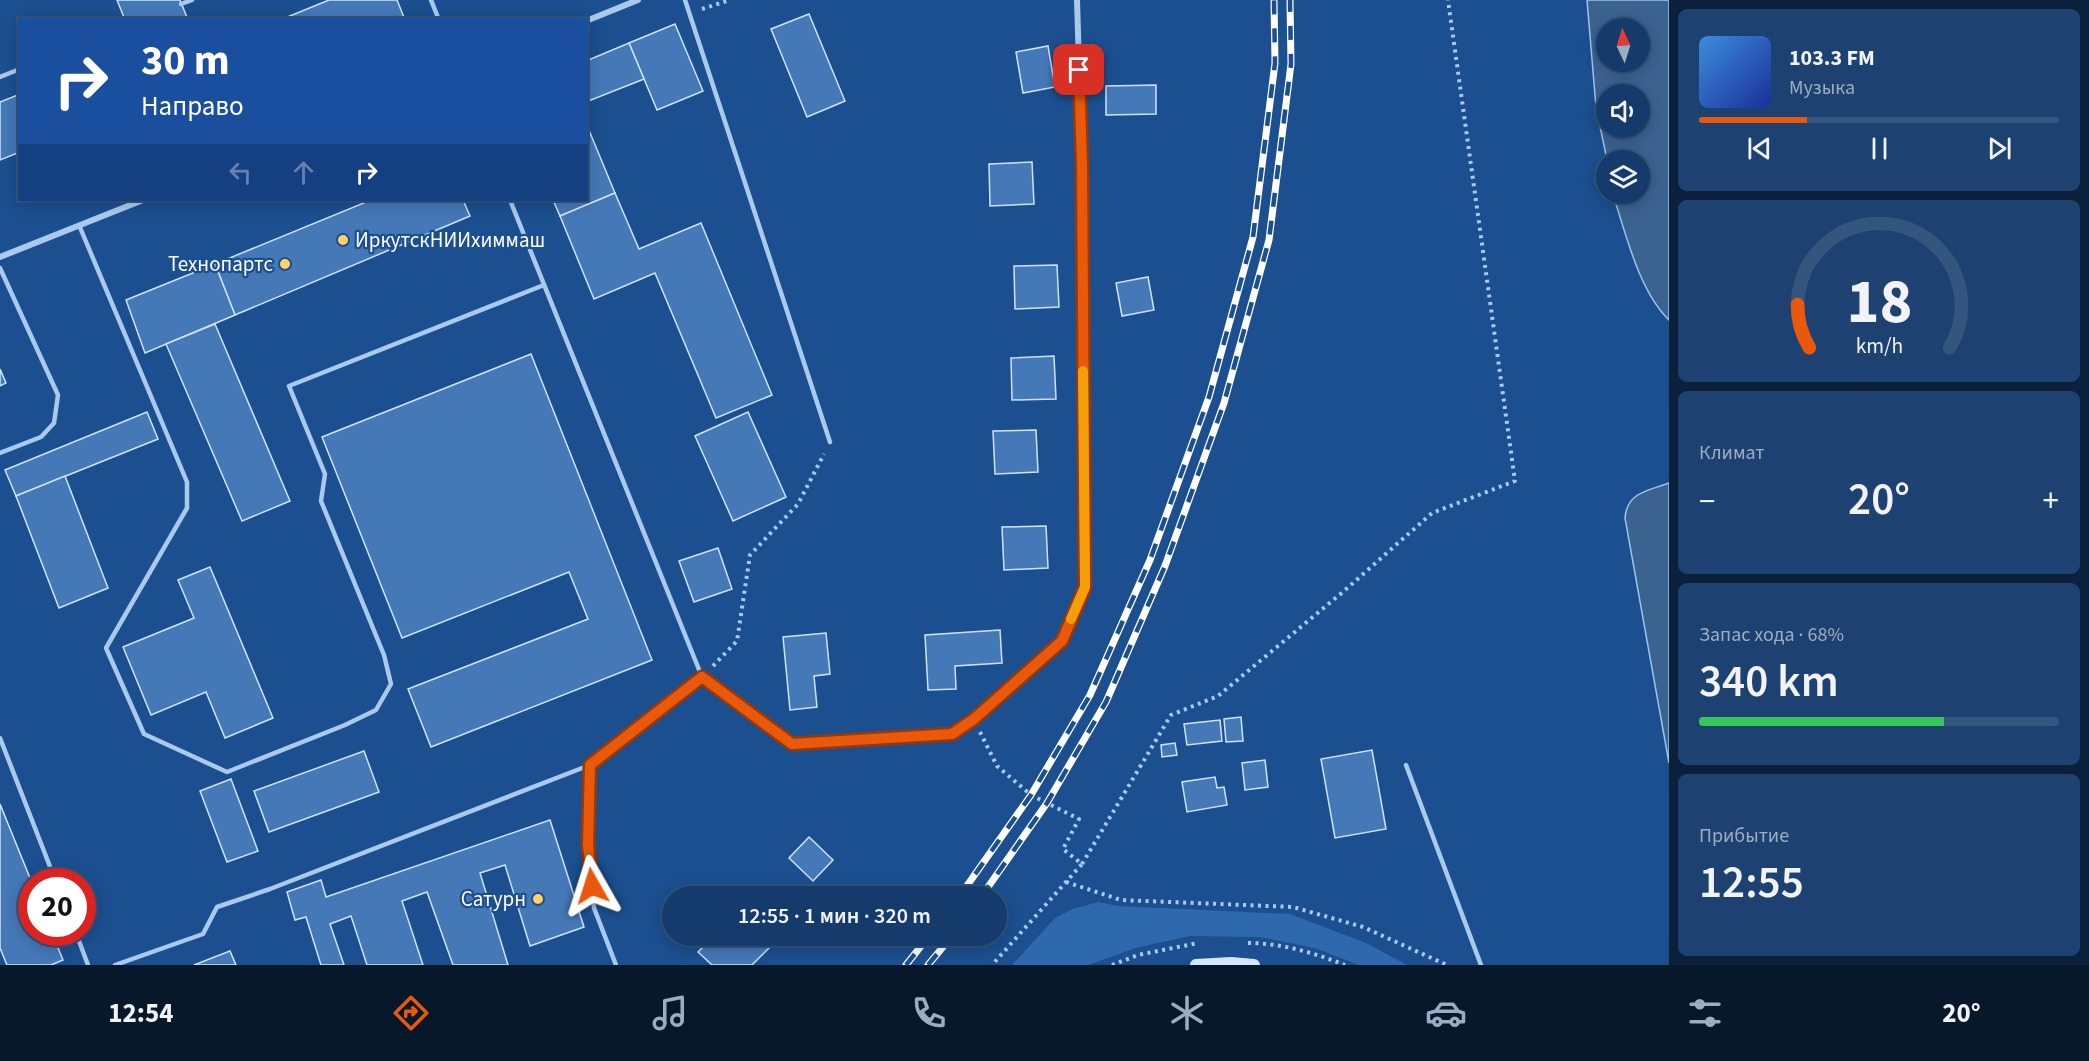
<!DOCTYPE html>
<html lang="ru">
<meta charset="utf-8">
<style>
body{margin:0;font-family:"Source Sans 3",sans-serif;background:#1d4271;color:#f1f3f6;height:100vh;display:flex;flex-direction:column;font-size:22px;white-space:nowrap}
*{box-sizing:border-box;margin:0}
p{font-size:20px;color:#9dadc1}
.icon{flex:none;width:33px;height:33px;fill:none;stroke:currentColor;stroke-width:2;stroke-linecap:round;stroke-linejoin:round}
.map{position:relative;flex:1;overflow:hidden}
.drawer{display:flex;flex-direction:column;gap:9px;padding:9px;background:#0b203b;width:420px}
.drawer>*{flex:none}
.banner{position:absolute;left:18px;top:18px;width:570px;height:183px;border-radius:0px;box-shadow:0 3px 15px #0003,0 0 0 2px #33557e;background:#1a4fa0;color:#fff;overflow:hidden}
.needle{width:39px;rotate:356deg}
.tools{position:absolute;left:1596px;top:18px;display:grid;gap:12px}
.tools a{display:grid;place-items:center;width:54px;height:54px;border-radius:50%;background:#143b6b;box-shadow:0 3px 15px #0003,0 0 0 2px #33557e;font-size:30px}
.speed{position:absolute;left:18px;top:868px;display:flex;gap:12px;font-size:30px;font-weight:700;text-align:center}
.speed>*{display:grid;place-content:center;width:78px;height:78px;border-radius:50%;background:#143b6b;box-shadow:0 3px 15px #0003,0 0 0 2px #33557e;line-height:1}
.speed .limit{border:9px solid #d22;background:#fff;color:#111}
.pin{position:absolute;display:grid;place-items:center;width:51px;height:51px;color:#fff;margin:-26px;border-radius:12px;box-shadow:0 3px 9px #0006}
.me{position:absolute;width:66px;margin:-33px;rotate:354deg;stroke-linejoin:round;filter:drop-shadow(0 0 4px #0008)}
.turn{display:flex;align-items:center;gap:21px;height:126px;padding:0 24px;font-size:27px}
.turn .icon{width:78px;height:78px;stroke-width:2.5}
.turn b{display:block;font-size:42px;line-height:51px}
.lanes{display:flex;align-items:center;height:57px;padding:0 24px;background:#0003;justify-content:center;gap:30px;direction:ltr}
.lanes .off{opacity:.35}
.big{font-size:45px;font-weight:600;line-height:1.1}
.drawer .tile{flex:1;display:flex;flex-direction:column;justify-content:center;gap:9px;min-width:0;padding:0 21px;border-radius:9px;background:#1d4271}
.drawer .dial{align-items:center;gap:0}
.dial svg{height:156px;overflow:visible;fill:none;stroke:#33557e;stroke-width:7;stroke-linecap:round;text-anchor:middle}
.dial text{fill:#f1f3f6;stroke:none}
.song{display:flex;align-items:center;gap:18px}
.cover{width:72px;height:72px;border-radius:9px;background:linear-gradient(135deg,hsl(210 70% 55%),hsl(230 70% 35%))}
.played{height:6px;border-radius:3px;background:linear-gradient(90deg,#ea580c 30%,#33557e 30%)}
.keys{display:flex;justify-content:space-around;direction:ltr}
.heat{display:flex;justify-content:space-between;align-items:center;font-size:33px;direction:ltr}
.charge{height:9px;border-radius:4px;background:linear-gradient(90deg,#34c759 68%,#33557e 0)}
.trip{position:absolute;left:662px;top:886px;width:345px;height:60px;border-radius:30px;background:#143b6b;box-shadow:0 3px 15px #0003,0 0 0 2px #33557e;font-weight:600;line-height:60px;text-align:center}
.tabs{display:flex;height:96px;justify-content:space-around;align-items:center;background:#08182b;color:#9dadc1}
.tabs .icon{width:42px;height:42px}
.tabs .selected{color:#ea580c}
.tabs b{font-size:27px;color:#f1f3f6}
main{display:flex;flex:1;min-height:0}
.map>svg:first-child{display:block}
.green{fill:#2e69ad}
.water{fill:#3c6290;stroke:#9cc4f0;stroke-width:1.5;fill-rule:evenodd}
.building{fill:#4478b7;stroke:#cfe3fa;stroke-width:1.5}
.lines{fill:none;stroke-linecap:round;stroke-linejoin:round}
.path{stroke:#a9c9ee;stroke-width:4;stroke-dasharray:3 4.5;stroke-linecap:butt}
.service{stroke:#a9c9ee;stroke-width:4.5}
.minor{stroke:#a9c9ee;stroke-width:6}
.secondary{stroke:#d6e6fa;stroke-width:12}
.rail-casing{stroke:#fff;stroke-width:7}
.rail{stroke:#1b4f8f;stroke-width:4.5;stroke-dasharray:14;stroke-linecap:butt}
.route-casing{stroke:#983908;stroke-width:15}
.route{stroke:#ea580c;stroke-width:10}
.slow{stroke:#f59e0b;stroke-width:10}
.poi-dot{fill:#ffd166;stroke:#1b4f8f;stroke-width:2}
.labels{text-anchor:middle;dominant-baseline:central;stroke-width:4.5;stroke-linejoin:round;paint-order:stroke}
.poi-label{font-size:21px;fill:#fff;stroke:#1b4f8f;text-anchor:end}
</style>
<main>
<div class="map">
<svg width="1669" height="965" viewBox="0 0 1669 965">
<rect width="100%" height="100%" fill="#1b4f8f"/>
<polygon class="green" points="1098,902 1118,906 1290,914 1366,943 1407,965 1359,965 1315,948 1260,937 1189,936 1136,948 1088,965 1012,965 1055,918 1073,909"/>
<g class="water">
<path d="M1587,0H1669V320C1640,292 1627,238 1615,201L1613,194H1640V160H1607L1596,107ZM1606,28H1640V62H1606ZM1606,94H1640V128H1606Z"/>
<path d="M1669,483V763L1625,518C1627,492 1648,491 1669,483Z"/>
</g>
<g class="building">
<polygon points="117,0 180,0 188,20 125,20"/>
<polygon points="329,0 397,0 405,20 280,20"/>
<polygon points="809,14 845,101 807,117 771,29"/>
<polygon points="675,24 703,91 657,110 629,43"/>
<polygon points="629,43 644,79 586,102 586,61"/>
<polygon points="1048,46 1055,87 1023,93 1016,52"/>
<polygon points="1156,85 1156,114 1106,115 1106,86"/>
<polygon points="20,94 20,152 0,160 0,102"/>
<polygon points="586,123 615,193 560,216 553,200 586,200"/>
<polygon points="1032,162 1034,204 990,206 989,164"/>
<polygon points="615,193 639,249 701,223 772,395 716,418 655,273 594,299 560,216"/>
<polygon points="371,200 463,200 470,216 235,315 215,264"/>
<polygon points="215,264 235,315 145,353 126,300"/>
<polygon points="1057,265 1059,307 1015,309 1014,266"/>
<polygon points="1148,277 1154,310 1122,316 1116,283"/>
<polygon points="215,324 290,501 242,521 166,344"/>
<polygon points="531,354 652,660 431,747 408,689 588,619 569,572 402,638 322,437"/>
<polygon points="1054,356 1056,399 1012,400 1011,358"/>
<polygon points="0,369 6,383 0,386"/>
<polygon points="147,412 158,439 16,496 5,470"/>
<polygon points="748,412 786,497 733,521 695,436"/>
<polygon points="1036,430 1038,472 995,474 993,431"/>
<polygon points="65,476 108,588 59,608 16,496"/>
<polygon points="1046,526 1048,568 1004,570 1002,527"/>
<polygon points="718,548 732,589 694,602 679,561"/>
<polygon points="210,567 273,718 225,738 206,692 151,715 123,647 194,618 178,580"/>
<polygon points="1000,630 1002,663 955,666 956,689 928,690 925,635"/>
<polygon points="826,633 830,674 814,676 817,707 790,710 783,637"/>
<polygon points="1241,717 1243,741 1226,742 1224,719"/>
<polygon points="1220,720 1222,741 1187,745 1184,724"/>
<polygon points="1175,743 1177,755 1162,757 1161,745"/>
<polygon points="1372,750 1386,829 1335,838 1321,759"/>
<polygon points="364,751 379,792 269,832 254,791"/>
<polygon points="1265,760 1268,787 1245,790 1242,763"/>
<polygon points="1215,777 1217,788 1224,787 1227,805 1187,812 1182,782"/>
<polygon points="231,779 258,851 227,862 200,791"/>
<polygon points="0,804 32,883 32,933 52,933 63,960 51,965 7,965 0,948"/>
<polygon points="550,820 584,927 530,946 505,865 480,873 508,965 453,965 427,892 402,901 423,965 367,965 351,916 330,924 344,965 321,965 306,917 295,920 287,892 321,880 326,897"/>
<polygon points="809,837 833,860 813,881 789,858"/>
<polygon points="714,936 760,936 771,946 752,965 712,965 698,952"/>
<polygon points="230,951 236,965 194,965"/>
</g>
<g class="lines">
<g class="path">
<polyline points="702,9 730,0"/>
<polyline points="713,666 737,641 750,555 798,504 824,454"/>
<polyline points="980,732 997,766 1031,795 1079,819 1063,849 1082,864 992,965"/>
<polyline points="1082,864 1171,715 1218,696 1344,591 1432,513 1515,481 1448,0"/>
<polyline points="1066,882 1121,900 1293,907 1363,927 1447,965"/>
<path d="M1248,943C1282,943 1314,953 1345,965"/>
<polyline points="1112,965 1138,955 1198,943"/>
</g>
<g class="service">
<polyline points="431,0 439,20"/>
<polyline points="685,0 830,442"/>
<polyline points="181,4 192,0"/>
<polyline points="0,77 20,69"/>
<polyline points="79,225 187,482 187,508 106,648 144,734 227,772 345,725 376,710 391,684 384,655 321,501 325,474 289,386 544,285"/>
<polyline points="0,268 58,395 54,423 41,437 0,453"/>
<polyline points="0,738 56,882"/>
<polyline points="590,765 588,844 594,908 616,965"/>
<polyline points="1406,765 1481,965"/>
<polyline points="76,933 88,965"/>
<polyline points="115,965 203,934 217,907 270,889 590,765 702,677 510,200"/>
</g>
<g class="minor">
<polyline points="586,21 638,0"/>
<polyline points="0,257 143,200"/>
<polyline points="702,677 792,744 952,734 974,719 1062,641 1085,587 1082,164 1077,0"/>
</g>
<polyline class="secondary" points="1196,965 1231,963 1254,965"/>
<defs>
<g id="rail">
<polyline points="959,897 1031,795 1090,695 1150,560 1209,397 1253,237 1275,63 1274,0"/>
<polyline points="981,897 1047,803 1106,702 1165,566 1224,403 1269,240 1291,64 1290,0"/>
<polyline points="906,965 929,936"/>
<polyline points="928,965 952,936"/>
</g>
</defs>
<use href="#rail" class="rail-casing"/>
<use href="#rail" class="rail"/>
</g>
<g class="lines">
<defs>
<polyline id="route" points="592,886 588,844 590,765 702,677 792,744 952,734 974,719 1062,641 1085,587 1082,164 1079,70"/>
</defs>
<use href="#route" class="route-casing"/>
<use href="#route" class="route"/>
<polyline class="slow" points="1071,619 1085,587 1083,371"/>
</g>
<g class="poi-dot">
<circle cx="343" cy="240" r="6"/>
<circle cx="285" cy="264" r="6"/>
<circle cx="538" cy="899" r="6"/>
</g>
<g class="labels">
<g class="poi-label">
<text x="355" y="240" text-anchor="start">ИркутскНИИхиммаш</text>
<text x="273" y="264">Технопартс</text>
<text x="526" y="899">Сатурн</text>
</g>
</g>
</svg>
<div class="tools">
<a><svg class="needle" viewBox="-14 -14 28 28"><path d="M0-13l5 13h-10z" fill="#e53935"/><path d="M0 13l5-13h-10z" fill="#9dadc1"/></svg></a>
<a><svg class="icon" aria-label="sound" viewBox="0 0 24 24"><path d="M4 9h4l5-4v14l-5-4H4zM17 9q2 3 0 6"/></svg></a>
<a><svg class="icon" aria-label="layers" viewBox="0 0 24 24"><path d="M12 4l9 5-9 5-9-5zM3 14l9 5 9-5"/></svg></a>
</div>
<div class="speed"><div class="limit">20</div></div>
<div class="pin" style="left:1079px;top:70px;background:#d93025"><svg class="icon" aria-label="arrive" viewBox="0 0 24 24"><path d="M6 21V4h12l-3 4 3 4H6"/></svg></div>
<svg class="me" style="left:592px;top:886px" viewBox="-20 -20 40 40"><path d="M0-17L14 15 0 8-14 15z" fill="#ea580c" stroke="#fff" stroke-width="4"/></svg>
<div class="trip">12:55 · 1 мин · 320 m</div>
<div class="banner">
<div class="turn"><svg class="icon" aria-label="right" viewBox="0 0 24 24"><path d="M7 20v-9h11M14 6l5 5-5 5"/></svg><div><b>30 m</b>Направо</div></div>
<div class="lanes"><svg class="icon off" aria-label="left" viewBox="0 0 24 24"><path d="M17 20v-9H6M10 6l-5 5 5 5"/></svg><svg class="icon off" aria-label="ahead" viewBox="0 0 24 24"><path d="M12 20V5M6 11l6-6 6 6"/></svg><svg class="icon" aria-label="right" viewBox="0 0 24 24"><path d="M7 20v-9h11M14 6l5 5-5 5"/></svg></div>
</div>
</div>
<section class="drawer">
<div class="tile">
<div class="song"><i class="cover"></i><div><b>103.3 FM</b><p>Музыка</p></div></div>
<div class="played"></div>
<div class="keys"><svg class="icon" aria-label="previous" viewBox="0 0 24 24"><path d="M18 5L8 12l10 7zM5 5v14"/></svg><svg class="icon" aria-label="pause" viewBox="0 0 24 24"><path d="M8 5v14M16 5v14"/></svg><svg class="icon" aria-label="next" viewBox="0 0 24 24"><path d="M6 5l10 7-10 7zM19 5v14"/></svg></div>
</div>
<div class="tile dial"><svg viewBox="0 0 100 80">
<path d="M14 69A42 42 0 1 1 86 69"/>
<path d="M14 69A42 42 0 0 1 8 47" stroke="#ea580c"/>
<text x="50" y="56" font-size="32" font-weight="700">18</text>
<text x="50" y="72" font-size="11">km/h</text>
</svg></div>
<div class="tile"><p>Климат</p>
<div class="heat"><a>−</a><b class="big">20°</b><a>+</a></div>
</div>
<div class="tile"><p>Запас хода · 68%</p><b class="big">340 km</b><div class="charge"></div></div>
<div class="tile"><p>Прибытие</p><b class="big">12:55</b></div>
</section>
</main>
<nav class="tabs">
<b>12:54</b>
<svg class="icon selected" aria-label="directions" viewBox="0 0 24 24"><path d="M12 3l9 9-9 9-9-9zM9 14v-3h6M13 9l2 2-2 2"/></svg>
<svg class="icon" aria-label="music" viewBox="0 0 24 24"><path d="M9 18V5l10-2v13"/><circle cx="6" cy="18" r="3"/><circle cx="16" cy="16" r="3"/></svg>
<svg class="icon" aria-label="phone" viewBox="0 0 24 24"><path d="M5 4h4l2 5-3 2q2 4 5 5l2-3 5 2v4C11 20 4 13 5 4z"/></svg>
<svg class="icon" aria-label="climate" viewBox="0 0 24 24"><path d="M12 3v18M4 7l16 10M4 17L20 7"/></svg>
<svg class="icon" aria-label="car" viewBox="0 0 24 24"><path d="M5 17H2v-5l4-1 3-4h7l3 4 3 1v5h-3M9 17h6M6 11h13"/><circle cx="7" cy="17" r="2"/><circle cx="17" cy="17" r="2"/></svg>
<svg class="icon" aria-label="filters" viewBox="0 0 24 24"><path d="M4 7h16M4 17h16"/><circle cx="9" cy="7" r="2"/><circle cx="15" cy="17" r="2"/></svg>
<b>20°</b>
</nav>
